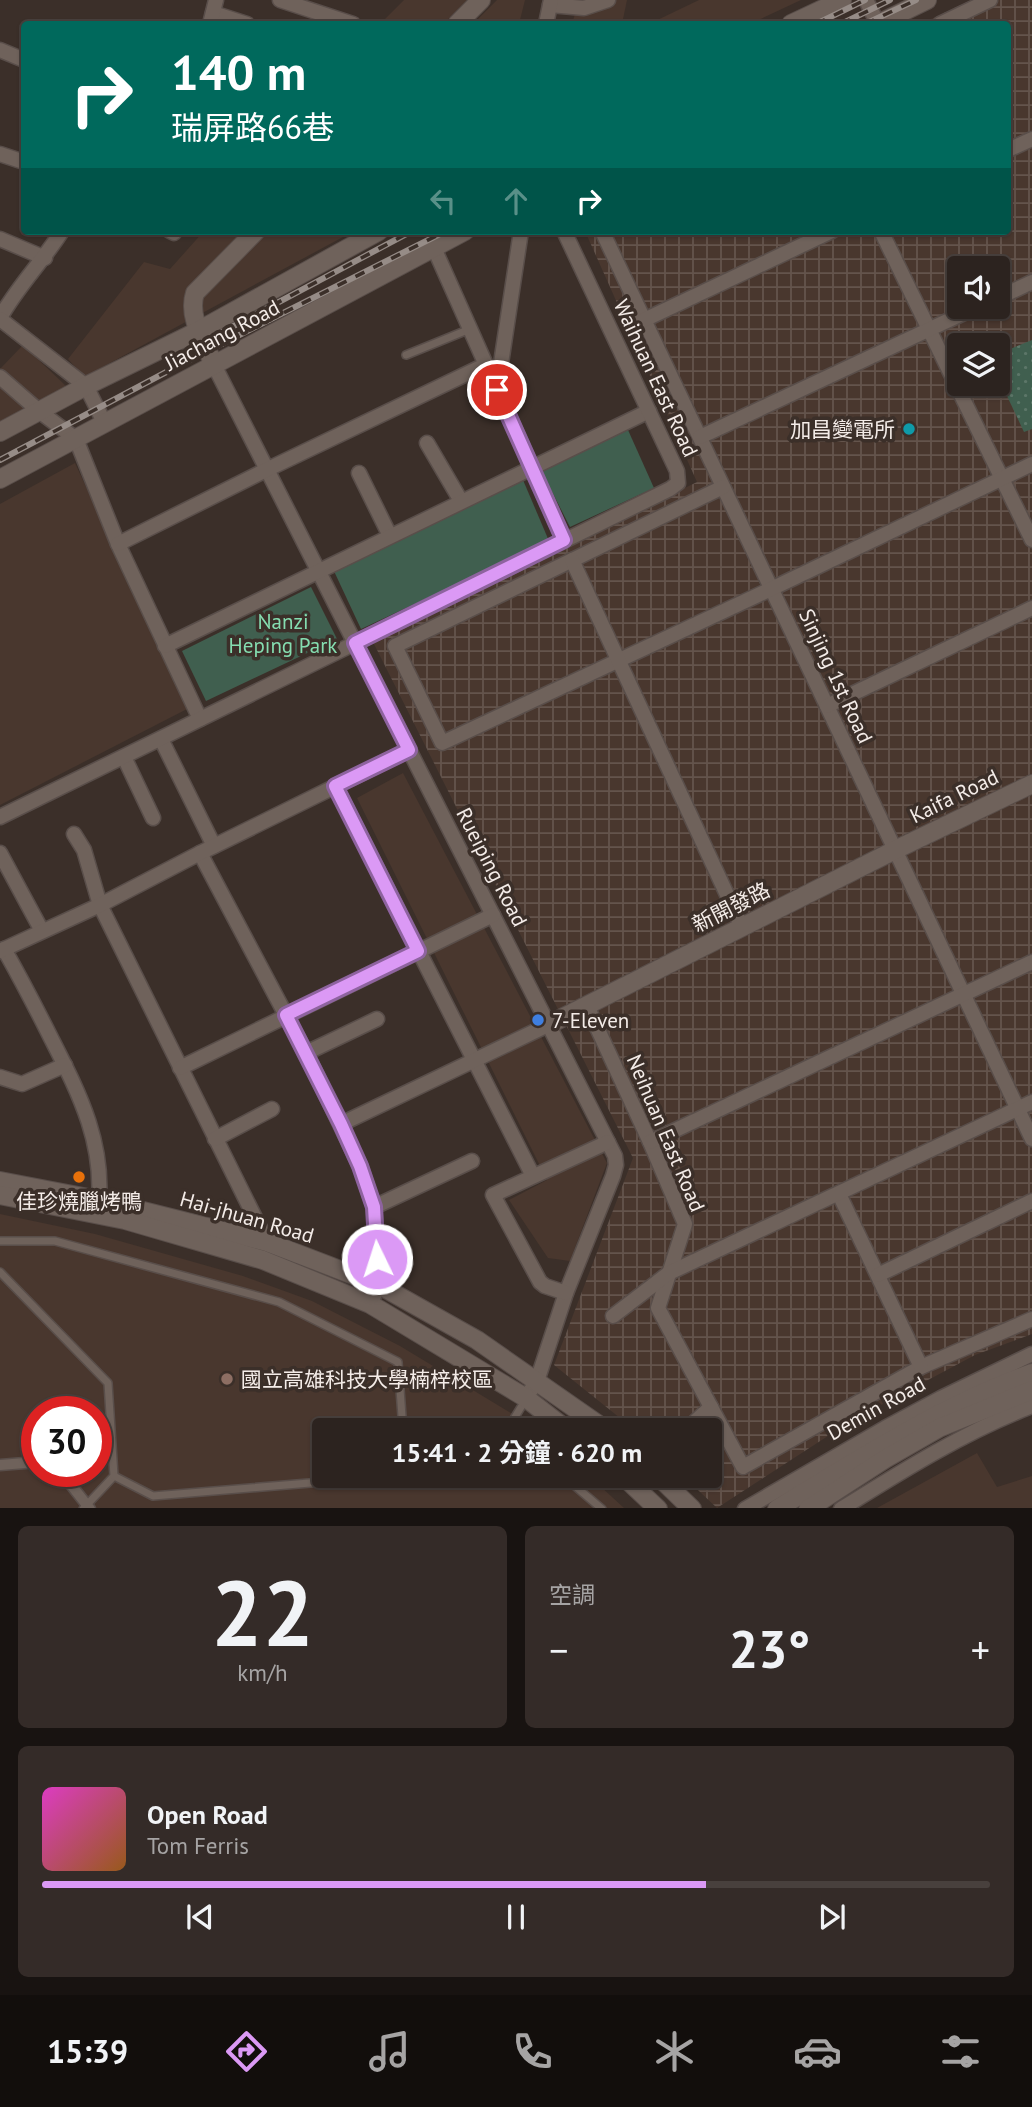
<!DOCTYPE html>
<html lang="zh-TW">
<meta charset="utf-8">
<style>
body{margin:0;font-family:"PT Sans","Noto Sans TC",sans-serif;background:#342b28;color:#f1f3f6;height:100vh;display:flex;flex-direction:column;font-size:26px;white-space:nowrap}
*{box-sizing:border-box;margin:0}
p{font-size:23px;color:#a6a4a4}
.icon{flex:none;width:38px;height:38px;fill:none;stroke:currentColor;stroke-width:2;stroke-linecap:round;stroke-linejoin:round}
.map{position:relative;height:1508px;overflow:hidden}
.details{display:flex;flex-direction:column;gap:18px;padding:18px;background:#181311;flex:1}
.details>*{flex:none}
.guide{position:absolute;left:21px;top:21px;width:990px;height:214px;border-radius:7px;box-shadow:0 2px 5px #0004,0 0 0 2px #48403d;background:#00695c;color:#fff;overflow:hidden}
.fabs{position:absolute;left:947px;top:256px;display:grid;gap:14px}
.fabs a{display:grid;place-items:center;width:63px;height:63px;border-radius:7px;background:#2c231f;box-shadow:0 2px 5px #0004,0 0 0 2px #48403d;font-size:35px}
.speed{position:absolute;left:21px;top:1396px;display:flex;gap:14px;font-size:35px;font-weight:700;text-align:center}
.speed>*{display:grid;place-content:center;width:91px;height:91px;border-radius:50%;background:#2c231f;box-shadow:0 2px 5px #0004,0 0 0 2px #48403d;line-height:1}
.speed .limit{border:10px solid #d22;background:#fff;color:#111}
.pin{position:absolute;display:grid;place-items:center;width:60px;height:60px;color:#fff;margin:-30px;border:4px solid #fff;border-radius:50%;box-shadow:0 2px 7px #0007}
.me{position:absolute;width:77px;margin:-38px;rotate:356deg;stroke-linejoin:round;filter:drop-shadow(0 0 5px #0008)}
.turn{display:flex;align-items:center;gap:24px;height:147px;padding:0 35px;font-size:32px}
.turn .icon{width:91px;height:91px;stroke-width:2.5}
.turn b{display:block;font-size:49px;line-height:60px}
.lanes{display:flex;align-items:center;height:66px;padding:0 35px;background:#0003;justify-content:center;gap:35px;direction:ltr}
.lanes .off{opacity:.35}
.big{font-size:52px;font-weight:700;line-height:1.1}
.details .card{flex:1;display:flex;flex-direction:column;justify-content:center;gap:10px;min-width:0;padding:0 24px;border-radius:10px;background:#342b28}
.details .dial{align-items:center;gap:0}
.dial b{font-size:91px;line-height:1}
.song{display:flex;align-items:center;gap:21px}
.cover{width:84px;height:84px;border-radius:10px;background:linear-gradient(135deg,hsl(310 70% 55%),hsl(30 70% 35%))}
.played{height:7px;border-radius:4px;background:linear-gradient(90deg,#db99f5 70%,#48403d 70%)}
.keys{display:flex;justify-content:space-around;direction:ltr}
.heat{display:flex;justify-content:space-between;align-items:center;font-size:38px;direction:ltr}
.details .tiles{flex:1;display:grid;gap:18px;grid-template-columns:1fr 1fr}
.card:last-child{grid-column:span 2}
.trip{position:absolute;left:312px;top:1418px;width:410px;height:70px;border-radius:7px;background:#2c231f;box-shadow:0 2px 5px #0004,0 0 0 2px #48403d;font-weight:700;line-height:70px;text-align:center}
.dock{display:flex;height:112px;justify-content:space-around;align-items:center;background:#120e0c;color:#a6a4a4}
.dock .icon{width:49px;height:49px}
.dock .on{color:#db99f5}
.dock b{font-size:32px;color:#f1f3f6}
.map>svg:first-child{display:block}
.built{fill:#49372e;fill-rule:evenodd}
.industrial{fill:url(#industrial-grid);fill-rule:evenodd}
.grass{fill:url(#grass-dots)}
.park{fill:#405f4f}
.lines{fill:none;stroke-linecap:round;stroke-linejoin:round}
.service-casing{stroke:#594e4a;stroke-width:10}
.pedestrian-casing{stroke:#594e4a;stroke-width:13}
.minor-casing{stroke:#594e4a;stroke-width:17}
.tertiary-casing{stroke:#594e4a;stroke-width:20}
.service{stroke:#6f625b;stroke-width:7}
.pedestrian{stroke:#6f625b;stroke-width:10}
.minor{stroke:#6f625b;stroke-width:14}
.tertiary{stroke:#6f625b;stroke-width:18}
.rail-casing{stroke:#968c87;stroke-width:6}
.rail{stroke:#3b2f29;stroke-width:3.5;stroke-dasharray:10;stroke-linecap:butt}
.route-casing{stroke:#8e639f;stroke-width:18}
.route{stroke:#db99f5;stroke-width:12}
.culture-dot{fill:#0f9aa8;stroke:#3b2f29;stroke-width:2.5}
.shop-dot{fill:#3f7fe0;stroke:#3b2f29;stroke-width:2.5}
.food-dot{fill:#e8710a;stroke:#3b2f29;stroke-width:2.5}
.education-dot{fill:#8d6e63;stroke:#3b2f29;stroke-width:2.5}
.labels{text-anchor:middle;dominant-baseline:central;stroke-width:7;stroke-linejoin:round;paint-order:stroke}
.street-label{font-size:21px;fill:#f4ece8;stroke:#3b2f29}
.poi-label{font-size:21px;fill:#f4ece8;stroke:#3b2f29;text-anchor:start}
.park-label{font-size:21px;fill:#85ddb0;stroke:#3b2f29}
</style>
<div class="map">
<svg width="1032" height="1509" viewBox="0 0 1032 1509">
<defs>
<pattern id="industrial-grid" width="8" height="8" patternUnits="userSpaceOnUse" patternTransform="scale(1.75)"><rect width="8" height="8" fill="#49372e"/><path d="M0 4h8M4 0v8" fill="none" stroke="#64544c"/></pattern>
<pattern id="grass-dots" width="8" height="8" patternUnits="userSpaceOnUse" patternTransform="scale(1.75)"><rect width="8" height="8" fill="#405f4f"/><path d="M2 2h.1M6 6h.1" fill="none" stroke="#5c7668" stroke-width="1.8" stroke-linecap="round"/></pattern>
</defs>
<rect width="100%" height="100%" fill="#3b2f29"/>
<g class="built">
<polygon points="404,0 467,0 443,24 380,24"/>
<polygon points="497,0 525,0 519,24 473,24"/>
<polygon points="579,0 627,0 622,24 572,24"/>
<polygon points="699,0 801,0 750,24 649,24"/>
<polygon points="204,231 354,231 84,377 68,359 144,262 170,269"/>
<polygon points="23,345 67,387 0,422 0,369"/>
<polygon points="75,463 189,708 0,805 0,504"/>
<polygon points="403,773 607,1163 570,1261 548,1258 509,1200 547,1180 357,798"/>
<path d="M0,1214L95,1234L243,1276L312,1301L400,1346L514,1415L532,1430H324V1475H588L624,1508L0,1509ZM37,1412H96V1472H37Z"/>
<polygon points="977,1453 997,1487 1032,1476 1032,1508 877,1508"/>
</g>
<path class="industrial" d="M971,0H1032V1334L975,1355L851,1421L717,1508L682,1475H709V1430H635L554,1365L633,1158L373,642L697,482L585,231H1008V24H921ZM959,268H998V306H959ZM959,345H998V383H959Z"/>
<polygon class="grass" points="1032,340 1032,429 1024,432 998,377 998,354"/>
<g class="park">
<polygon points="628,430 654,488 570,527 541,470"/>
<polygon points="523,480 549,541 361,629 333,569"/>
<polygon points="311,587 337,639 206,701 182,651"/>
</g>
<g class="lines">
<defs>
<g id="service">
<polyline points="406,355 470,329"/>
<polyline points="0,1241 55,1241 279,1302 398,1362 403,1430"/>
<polyline points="0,1272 108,1383 114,1476 83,1509"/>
<polyline points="507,1430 526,1399"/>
<polyline points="562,1475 602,1509"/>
<polyline points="114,1476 153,1496 406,1475"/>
</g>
<g id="pedestrian">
<polyline points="0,1465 37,1462"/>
<polyline points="61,1472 90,1509"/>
</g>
<g id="minor">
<polyline points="280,0 353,24"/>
<polyline points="866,0 878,24"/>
<polyline points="550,5 584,8 608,0"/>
<polyline points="213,13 247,24"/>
<polyline points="210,24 216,0"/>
<polyline points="546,24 551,0"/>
<polyline points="940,24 990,0"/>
<polyline points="0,50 24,60"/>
<polyline points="1008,150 1032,139"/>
<polyline points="0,154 24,162"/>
<polyline points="170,231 174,233"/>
<polyline points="602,231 1032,1139"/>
<polyline points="881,231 1032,540"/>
<polyline points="0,239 45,258"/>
<polyline points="434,248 564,540"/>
<polyline points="998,298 1032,282"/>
<path d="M0,318C17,287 43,261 62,231"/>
<polyline points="0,319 86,386 105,424"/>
<polyline points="644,320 832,231"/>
<polyline points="214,365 615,1156 616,1165 613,1176 566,1293 537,1381 531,1390"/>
<polyline points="0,377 39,411 76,439 118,544 200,719"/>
<polyline points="497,390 521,231"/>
<polyline points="700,437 979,306"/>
<polyline points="427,443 461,501"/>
<polyline points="359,473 390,536"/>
<polyline points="723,487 395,646 442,743 771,589 1032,464"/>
<polyline points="118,544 266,470 485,365"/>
<polyline points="572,560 742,927"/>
<polyline points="165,646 649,411"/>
<polyline points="827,706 1032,608"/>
<polyline points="161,739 214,846"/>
<polyline points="124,757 153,818"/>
<polyline points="335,786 533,1176"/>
<polyline points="0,817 670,489 678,483 677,471 564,231"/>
<polyline points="74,834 84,850 100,905 267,1242"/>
<polyline points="0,853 42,931"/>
<polyline points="200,853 306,1053 360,1166 374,1207 379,1285 370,1304"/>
<path d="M4,949C21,979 37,1010 52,1040C80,1095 106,1146 98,1210"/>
<polyline points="0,951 100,905 200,853 409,750"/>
<polyline points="587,1006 650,1142 685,1224 658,1308 743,1467 921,1367 1032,1319"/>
<polyline points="306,1053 377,1019"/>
<polyline points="180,1068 493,915"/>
<polyline points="0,1077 22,1084 65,1065"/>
<polyline points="341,1124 548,1025"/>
<polyline points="215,1139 272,1109"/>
<polyline points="650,1142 1032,962"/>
<polyline points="839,1194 921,1367"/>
<polyline points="374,1207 472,1161"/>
<polyline points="878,1275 1032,1201"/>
<polyline points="566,1293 545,1286 540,1282 493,1195 608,1142"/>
<polyline points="613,1316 669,1273 1032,1102"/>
<polyline points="686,1430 711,1407"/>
<polyline points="745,1509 885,1428 941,1398 1032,1354"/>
<path d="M841,1509C902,1471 964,1432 1032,1406"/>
</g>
<g id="tertiary">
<polyline points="457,24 481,0"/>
<polyline points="791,24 842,0"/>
<polyline points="878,24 927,0"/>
<path d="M214,365C205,343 187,317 195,293L256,231"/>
<polyline points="0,432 86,386 200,330 379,231"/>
<polyline points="0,479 465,231"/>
<polyline points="548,1025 895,850 1032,784"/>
<polyline points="0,1181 99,1200 267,1242 379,1285 477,1340 606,1430"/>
<polyline points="0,1195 125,1220 263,1260 370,1304 526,1398 567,1430"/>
<polyline points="622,1475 658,1509"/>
<polyline points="657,1475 692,1509"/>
<path d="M777,1509C860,1458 941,1406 1032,1373"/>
<polyline points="808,1509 885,1459 939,1428 1032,1390"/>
</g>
</defs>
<use href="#service" class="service-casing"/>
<use href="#pedestrian" class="pedestrian-casing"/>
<use href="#minor" class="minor-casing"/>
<use href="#tertiary" class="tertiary-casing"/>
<use href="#service" class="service"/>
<use href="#pedestrian" class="pedestrian"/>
<use href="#minor" class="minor"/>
<use href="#tertiary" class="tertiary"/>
<defs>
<g id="rail">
<polyline points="816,24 865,0"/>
<polyline points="841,24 890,0"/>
<polyline points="865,24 916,0"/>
<polyline points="202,343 412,231"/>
<polyline points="0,460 172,369 446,231"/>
</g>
</defs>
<use href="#rail" class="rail-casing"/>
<use href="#rail" class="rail"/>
</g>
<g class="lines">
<defs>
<polyline id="route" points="377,1259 374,1207 360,1166 341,1124 286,1015 418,951 335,786 409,750 355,643 564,540 497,390"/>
</defs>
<use href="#route" class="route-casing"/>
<use href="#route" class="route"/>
</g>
<circle class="culture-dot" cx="909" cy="429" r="7"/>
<circle class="shop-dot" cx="538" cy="1020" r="7"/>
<circle class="food-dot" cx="79" cy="1177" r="7"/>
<circle class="education-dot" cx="227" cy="1379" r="7"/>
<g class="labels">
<g class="street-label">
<text transform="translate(222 335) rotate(-28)">Jiachang Road</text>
<text transform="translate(656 378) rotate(65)">Waihuan East Road</text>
<text transform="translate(836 676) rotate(65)">Sinjing 1st Road</text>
<text transform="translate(954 796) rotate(-26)">Kaifa Road</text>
<text transform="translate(492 867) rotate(63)">Rueiping Road</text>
<text transform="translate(731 907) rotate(-27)">新開發路</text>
<text transform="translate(666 1133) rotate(67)">Neihuan East Road</text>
<text transform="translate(247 1217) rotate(16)">Hai-jhuan Road</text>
<text transform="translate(876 1408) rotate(-29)">Demin Road</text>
</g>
<g class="poi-label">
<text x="895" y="429" text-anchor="end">加昌變電所</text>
<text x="552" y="1020">7-Eleven</text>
<text x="79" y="1201" text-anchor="middle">佳珍燒臘烤鴨</text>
<text x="241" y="1379">國立高雄科技大學楠梓校區</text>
</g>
<g class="park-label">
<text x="283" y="621">Nanzi<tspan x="283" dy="24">Heping Park</tspan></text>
</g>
</g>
</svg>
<div class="fabs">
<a><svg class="icon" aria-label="sound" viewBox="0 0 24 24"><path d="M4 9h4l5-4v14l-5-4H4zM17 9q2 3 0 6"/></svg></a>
<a><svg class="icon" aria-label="layers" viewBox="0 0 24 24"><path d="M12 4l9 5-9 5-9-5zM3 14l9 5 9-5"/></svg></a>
</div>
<div class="speed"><div class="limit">30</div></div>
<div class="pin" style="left:497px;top:390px;background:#d93025"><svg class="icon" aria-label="arrive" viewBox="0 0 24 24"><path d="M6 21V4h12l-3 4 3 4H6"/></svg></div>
<svg class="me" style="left:377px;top:1259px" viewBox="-20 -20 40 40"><circle r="17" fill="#db99f5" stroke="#fff" stroke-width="3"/><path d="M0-11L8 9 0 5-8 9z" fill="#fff"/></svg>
<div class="trip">15:41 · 2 分鐘 · 620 m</div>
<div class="guide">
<div class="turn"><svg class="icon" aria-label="right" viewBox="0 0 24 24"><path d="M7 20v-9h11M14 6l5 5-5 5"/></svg><div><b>140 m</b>瑞屏路66巷</div></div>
<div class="lanes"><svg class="icon off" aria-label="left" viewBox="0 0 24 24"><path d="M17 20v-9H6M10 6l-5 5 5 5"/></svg><svg class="icon off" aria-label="ahead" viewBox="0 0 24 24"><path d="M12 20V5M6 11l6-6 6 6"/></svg><svg class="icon" aria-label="right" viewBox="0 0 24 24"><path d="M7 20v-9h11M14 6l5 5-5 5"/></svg></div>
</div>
</div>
<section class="details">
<div class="tiles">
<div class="card dial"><b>22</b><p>km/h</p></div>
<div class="card"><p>空調</p>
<div class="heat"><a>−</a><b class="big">23°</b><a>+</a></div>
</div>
<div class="card">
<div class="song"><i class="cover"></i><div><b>Open Road</b><p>Tom Ferris</p></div></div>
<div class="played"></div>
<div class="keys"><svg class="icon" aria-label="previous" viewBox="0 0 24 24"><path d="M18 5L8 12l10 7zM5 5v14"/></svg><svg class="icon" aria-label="pause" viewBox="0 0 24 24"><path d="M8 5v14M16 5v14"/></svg><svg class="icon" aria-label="next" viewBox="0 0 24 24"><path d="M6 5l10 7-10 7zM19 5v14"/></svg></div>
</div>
</div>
</section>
<nav class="dock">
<b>15:39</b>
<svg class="icon on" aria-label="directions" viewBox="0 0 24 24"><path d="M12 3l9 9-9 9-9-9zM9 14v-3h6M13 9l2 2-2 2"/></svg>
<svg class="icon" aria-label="music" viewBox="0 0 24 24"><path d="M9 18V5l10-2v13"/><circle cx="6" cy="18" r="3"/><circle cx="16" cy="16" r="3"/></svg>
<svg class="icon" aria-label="phone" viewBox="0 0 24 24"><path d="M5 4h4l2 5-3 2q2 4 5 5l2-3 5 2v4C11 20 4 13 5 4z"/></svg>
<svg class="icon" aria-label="climate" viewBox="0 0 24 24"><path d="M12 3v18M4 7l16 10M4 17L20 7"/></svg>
<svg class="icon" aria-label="car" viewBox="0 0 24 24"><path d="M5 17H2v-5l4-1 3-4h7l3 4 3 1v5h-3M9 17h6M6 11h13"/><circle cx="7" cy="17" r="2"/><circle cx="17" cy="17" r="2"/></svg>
<svg class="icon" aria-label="filters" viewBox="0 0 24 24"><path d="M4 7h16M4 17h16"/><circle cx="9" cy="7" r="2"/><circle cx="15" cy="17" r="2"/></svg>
</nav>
